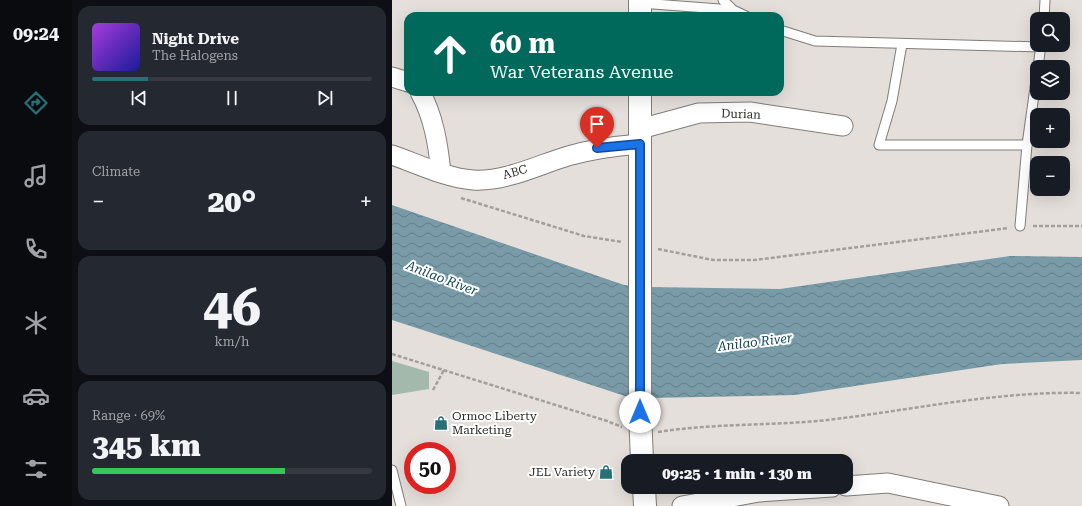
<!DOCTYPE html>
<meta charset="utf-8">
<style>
body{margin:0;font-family:"Roboto Serif",serif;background:#242831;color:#f1f3f6;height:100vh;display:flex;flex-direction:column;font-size:15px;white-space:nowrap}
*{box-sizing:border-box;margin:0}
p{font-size:13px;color:#9ea1a6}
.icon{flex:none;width:22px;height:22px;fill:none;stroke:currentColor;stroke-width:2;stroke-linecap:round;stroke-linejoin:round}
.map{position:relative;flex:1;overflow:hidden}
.sheet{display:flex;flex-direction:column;gap:6px;padding:6px;background:#0d0f14;width:320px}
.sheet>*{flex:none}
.top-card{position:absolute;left:12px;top:12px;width:380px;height:84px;border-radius:12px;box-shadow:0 4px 16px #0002;background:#00695c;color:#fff;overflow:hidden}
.fabs{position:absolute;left:638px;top:12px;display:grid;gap:8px}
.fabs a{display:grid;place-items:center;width:40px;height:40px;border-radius:8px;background:#171b24;box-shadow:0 4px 16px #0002;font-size:20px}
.speed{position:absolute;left:12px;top:442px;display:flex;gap:8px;font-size:20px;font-weight:700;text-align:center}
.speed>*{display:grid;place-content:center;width:52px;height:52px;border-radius:50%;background:#171b24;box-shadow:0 4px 16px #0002;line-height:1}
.speed .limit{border:6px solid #d22;background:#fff;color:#111}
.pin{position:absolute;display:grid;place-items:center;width:34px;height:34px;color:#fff;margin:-41px -17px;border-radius:50% 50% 50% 0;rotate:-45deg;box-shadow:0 0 4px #0007}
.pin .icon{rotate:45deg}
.me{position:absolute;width:44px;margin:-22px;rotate:0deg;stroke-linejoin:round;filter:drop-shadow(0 0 3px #0008)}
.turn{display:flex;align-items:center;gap:14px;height:84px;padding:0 20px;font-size:18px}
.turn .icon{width:52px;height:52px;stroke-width:2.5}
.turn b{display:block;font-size:28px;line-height:34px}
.big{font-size:30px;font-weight:800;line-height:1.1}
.sheet .tile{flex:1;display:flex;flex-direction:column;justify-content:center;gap:6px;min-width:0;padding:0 14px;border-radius:12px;background:#242831}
.sheet .dial{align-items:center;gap:0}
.dial b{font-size:52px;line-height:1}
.song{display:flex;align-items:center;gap:12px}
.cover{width:48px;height:48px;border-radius:6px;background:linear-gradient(135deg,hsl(280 70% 55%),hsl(240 70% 35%))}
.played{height:4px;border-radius:2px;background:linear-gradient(90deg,#267078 20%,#363941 20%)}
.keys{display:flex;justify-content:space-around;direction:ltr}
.heat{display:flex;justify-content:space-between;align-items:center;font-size:22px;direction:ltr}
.charge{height:6px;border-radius:3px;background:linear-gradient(90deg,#34c759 69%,#363941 0)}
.trip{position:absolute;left:229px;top:454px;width:232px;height:40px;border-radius:12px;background:#171b24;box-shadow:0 4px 16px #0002;font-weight:800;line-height:40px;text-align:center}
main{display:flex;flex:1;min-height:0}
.tabs{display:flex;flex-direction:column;width:72px;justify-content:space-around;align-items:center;background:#090b0e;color:#9ea1a6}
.tabs .icon{width:28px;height:28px}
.tabs .current{color:#267078}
.tabs b{font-size:18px;color:#f1f3f6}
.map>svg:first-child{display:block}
.park{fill:#a3b9ab}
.water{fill:url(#water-waves)}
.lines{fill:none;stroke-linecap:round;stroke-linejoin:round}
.service-casing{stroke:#817d79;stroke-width:11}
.minor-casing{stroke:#817d79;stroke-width:21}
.secondary-casing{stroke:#817d79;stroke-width:24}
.path{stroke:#a39f9b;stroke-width:2.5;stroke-dasharray:4 2;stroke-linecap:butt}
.service{stroke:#fff;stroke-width:9}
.minor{stroke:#fff;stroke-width:19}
.secondary{stroke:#fff;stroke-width:22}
.route-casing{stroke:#114b97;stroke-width:10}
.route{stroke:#1a73e8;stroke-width:7}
.labels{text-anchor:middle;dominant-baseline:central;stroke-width:4;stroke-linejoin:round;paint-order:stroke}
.street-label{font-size:12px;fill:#2d2b29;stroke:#fff}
.poi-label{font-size:12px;fill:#2d2b29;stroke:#fff;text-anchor:start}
.water-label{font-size:13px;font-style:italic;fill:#144856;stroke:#fff}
</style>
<main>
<nav class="tabs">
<b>09:24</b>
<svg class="icon current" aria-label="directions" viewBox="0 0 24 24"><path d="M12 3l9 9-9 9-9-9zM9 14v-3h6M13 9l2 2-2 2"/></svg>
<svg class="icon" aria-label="music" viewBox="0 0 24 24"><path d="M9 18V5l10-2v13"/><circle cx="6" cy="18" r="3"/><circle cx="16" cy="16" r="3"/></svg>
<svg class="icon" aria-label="phone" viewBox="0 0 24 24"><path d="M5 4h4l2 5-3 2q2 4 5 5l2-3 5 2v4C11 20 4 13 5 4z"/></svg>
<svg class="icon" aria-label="climate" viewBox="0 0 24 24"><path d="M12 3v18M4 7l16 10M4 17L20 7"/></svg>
<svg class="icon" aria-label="car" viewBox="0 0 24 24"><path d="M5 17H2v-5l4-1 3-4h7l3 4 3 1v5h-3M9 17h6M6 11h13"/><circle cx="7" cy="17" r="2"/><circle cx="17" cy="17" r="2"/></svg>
<svg class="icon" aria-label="filters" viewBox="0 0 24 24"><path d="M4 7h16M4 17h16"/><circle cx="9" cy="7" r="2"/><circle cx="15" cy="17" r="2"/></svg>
</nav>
<section class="sheet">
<div class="tile">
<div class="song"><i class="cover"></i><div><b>Night Drive</b><p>The Halogens</p></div></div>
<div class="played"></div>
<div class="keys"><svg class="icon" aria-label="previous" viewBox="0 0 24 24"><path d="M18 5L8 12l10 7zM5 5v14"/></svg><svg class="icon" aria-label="pause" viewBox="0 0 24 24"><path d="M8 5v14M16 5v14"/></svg><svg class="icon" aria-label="next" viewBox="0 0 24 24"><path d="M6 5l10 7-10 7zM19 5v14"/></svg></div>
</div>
<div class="tile"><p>Climate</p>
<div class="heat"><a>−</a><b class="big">20°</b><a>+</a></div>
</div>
<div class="tile dial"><b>46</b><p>km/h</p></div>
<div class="tile"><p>Range · 69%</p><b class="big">345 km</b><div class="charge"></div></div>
</section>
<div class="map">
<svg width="690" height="506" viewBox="0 0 690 506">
<defs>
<pattern id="water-waves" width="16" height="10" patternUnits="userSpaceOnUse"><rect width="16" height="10" fill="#789ba7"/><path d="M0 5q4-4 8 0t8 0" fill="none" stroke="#637f88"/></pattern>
</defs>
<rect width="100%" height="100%" fill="#e4dfdb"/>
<polygon class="park" points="0,361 37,372 37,389 0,395"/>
<polygon class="water" points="0,205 232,285 257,287 388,289 618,256 690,257 690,360 610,364 403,395 258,398 233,396 0,320"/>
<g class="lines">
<defs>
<g id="service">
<polyline points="331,0 341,10 354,16"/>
<polyline points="248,3 341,10"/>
<polyline points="652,19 653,0"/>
<polyline points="388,30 423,41 649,47"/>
<polyline points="510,44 500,101 487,145 635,145"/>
<polyline points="646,67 649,45"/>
<polyline points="628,226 635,145 645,73"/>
<polyline points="0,470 9,506"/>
</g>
<g id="minor">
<polyline points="0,77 16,82"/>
<path d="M28,92C42,117 46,145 49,172"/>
<polyline points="248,129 307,113 358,112 451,126"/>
<path d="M0,155C26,164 54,178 81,180C113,182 146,165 176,156C200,149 223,146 248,144"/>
<polyline points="454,486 496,483 607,506"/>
<polyline points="290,506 367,492 440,487"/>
</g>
<g id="secondary">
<polyline points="248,16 248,0"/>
<polyline points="248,92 248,412 250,461"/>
<polyline points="252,487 253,506"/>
</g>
</defs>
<use href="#service" class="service-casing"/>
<use href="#minor" class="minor-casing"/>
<use href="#secondary" class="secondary-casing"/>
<g class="path">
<polyline points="69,198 192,236 230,242"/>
<polyline points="641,226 690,226"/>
<polyline points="266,249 321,260 362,260 616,228"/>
<polyline points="0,354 215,421 230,427"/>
<polyline points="41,390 52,370"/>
<path d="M266,432C323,423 380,426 436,420C520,410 605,391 690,393"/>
</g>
<use href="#service" class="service"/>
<use href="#minor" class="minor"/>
<use href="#secondary" class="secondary"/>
</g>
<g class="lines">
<defs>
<polyline id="route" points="205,148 248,144 248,412"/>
</defs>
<use href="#route" class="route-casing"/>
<use href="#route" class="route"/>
</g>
<defs>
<symbol id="shop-bare" viewBox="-9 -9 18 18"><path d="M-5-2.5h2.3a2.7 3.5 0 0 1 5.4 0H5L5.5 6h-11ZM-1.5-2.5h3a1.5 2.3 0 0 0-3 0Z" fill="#267078" stroke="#fff" stroke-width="2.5" paint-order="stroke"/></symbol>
</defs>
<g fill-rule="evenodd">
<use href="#shop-bare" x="39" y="413" width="20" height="20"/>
<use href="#shop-bare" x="204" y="462" width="20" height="20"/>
</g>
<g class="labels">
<g class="street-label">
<text transform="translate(349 114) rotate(2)">Durian</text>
<text transform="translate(123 172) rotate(-16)">ABC</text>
</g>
<g class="poi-label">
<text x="60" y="416">Ormoc Liberty<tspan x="60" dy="14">Marketing</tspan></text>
<text x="203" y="472" text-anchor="end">JEL Variety</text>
</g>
<g class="water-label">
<text transform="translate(50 278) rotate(21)">Anilao River</text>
<text transform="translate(363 342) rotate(-7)">Anilao River</text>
</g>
</g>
</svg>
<div class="fabs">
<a><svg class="icon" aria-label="search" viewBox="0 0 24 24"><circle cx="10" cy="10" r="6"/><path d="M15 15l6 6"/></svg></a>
<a><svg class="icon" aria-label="layers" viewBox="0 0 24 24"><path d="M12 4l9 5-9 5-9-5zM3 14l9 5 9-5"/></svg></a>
<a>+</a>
<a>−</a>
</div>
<div class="speed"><div class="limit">50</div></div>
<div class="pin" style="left:205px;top:148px;background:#d93025"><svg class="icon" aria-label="arrive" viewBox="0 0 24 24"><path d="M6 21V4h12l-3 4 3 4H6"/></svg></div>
<svg class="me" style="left:248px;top:412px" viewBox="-20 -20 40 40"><circle r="19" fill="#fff"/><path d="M0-13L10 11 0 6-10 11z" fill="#1a73e8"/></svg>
<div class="trip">09:25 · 1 min · 130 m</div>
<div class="top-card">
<div class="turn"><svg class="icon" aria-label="ahead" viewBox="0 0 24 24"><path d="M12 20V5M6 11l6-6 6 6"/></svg><div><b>60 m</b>War Veterans Avenue</div></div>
</div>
</div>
</main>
